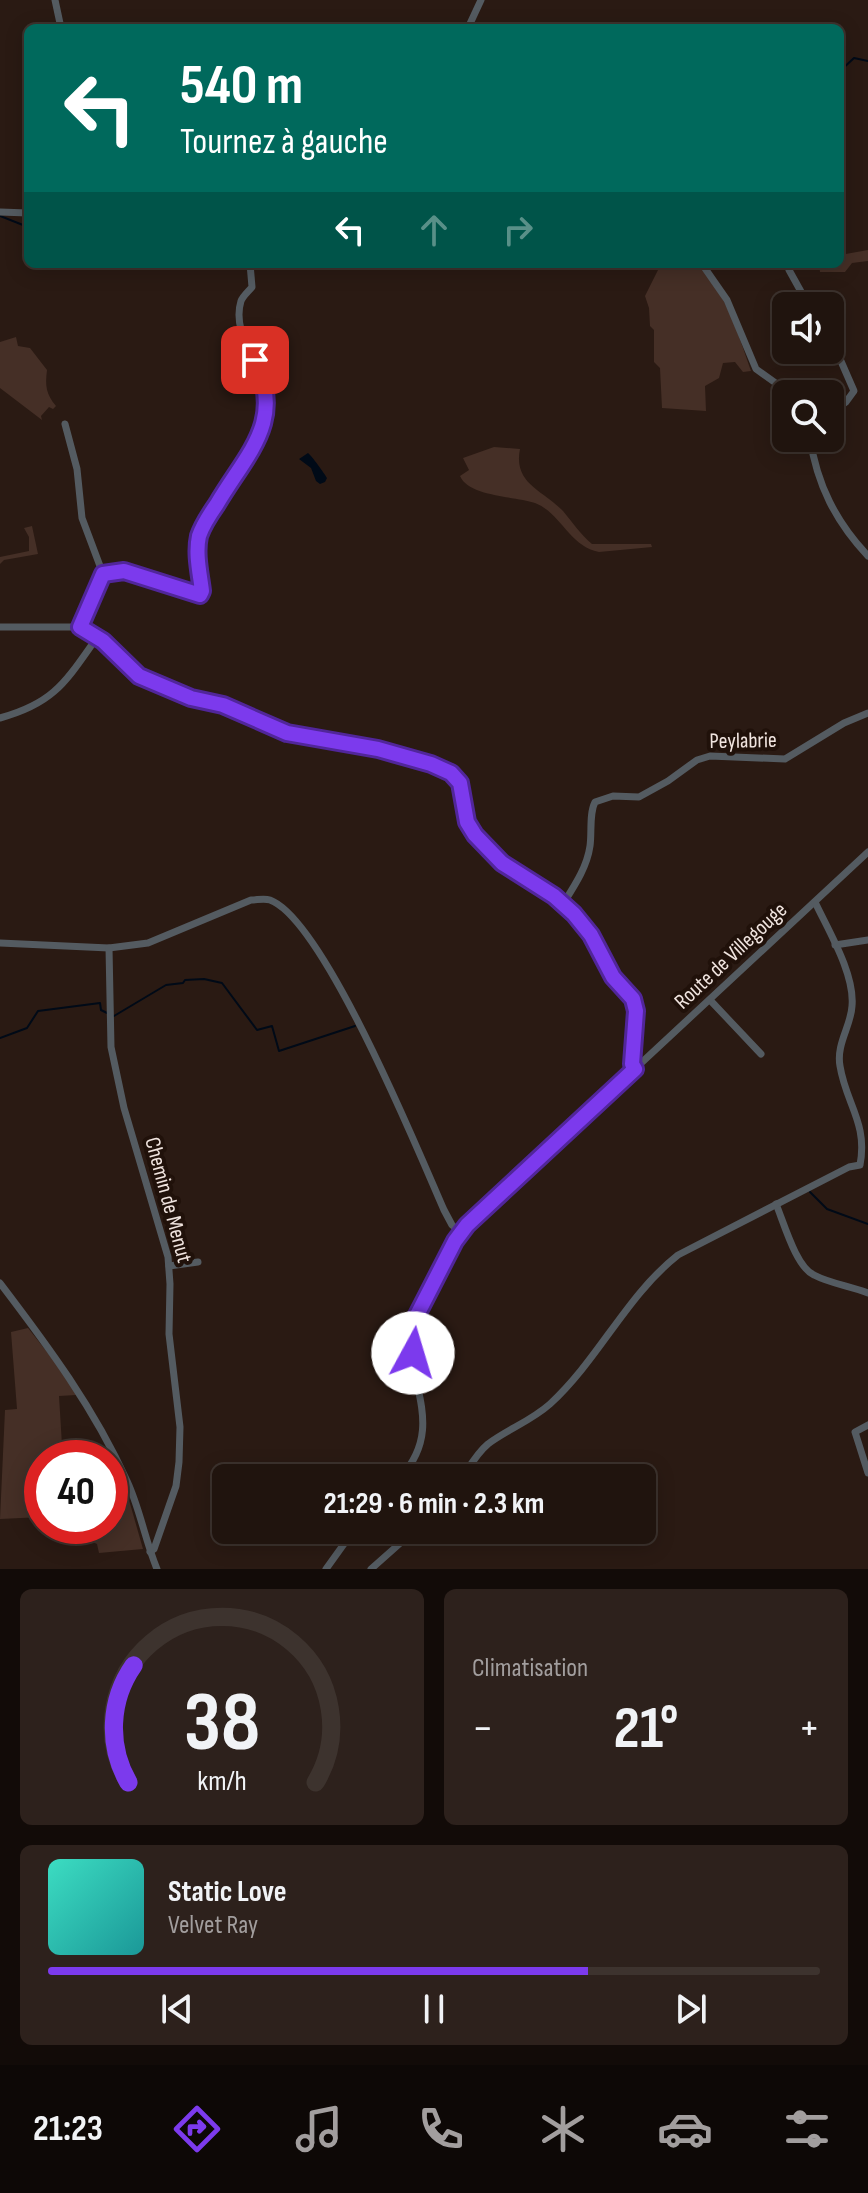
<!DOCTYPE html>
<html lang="fr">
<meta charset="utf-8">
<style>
body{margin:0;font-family:"Sofia Sans Condensed",sans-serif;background:#2d211c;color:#f1f3f6;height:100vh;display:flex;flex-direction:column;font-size:30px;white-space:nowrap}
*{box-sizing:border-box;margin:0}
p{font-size:26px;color:#a29e9e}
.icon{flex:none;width:44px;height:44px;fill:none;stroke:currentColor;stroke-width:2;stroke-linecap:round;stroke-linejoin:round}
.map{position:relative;height:1569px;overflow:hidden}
.sheet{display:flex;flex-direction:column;gap:20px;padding:20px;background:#120b08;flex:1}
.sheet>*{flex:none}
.hud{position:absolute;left:24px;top:24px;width:820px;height:244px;border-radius:12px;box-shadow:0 4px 20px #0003,0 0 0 2px #3d332e;background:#00695c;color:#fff;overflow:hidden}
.fabs{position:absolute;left:772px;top:292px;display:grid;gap:16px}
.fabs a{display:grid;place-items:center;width:72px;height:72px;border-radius:12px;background:#20140e;box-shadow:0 4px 20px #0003,0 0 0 2px #3d332e;font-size:40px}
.speed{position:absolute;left:24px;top:1440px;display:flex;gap:16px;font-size:40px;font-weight:700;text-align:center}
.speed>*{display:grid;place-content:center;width:104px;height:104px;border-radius:50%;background:#20140e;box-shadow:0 4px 20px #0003,0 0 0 2px #3d332e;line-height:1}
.speed .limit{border:12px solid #d22;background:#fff;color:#111}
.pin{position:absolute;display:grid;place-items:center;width:68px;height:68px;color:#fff;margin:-34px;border-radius:16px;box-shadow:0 4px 12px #0006}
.me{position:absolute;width:88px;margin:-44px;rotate:6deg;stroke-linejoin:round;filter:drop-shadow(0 0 6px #0008)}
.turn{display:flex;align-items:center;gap:28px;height:168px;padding:0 24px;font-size:36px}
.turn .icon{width:104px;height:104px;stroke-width:2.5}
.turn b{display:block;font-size:56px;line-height:68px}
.lanes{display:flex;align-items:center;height:76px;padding:0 24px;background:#0003;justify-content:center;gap:40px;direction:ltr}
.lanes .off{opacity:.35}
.big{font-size:60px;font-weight:700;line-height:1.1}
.sheet .card{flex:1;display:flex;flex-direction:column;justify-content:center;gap:12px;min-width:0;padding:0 28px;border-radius:12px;background:#2d211c}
.sheet .dial{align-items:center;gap:0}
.dial svg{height:208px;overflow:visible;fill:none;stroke:#3d332e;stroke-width:7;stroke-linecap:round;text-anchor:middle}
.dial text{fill:#f1f3f6;stroke:none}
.song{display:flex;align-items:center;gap:24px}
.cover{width:96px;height:96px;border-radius:12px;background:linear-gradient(135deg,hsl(170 70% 55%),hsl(180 70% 35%))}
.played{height:8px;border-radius:4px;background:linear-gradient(90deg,#7c3aed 70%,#3d332e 70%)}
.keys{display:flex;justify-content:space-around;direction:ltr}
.heat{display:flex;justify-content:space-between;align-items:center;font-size:44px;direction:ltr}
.sheet .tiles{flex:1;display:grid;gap:20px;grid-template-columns:1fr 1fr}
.card:last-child{grid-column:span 2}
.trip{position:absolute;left:212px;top:1464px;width:444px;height:80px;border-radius:12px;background:#20140e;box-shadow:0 4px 20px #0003,0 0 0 2px #3d332e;font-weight:700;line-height:80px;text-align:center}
.dock{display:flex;height:128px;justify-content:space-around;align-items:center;background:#0d0806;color:#a29e9e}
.dock .icon{width:56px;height:56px}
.dock .active{color:#7c3aed}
.dock b{font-size:36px;color:#f1f3f6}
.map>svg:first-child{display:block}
.green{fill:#452f26}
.water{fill:#000a17}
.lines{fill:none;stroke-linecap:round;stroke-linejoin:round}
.stream{stroke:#000a17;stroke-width:2}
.minor{stroke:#545b61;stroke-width:7}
.route-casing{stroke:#51269a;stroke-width:20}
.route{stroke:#7c3aed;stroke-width:14}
.labels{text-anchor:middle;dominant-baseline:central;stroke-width:8;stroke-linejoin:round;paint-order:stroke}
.street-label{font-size:22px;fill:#f0e4df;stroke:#20110a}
</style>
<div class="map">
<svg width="868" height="1569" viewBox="0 0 868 1569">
<rect width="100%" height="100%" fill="#2a1a13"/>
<g class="green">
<polygon points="868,250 868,261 852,263 845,272 820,272 819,264 840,264 840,255"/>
<path d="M661,264H698C726,294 738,333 751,371L743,372L735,362L723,363L719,378L705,386L706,411L662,408L660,368L654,362V330L650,326L649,308L645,296Z"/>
<path d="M16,337L18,346L30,348L47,370C45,386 46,394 56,406L53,409L49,407L41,416L42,420L0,388V342Z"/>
<path d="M494,447L520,449C513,484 543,490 563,511C573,523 580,534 592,544H651L652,547L599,552C569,546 561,513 535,503C515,496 469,497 460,476L469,470L463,458Z"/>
<polygon points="32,526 38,554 4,560 0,564 0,557 29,551 29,537 24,528"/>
<polygon points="28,1328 66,1376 76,1395 59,1396 62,1445 79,1445 83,1458 42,1458 42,1517 0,1519 5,1410 17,1409 11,1332"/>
<polygon points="117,1472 125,1486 143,1549 99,1553 97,1544 80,1536 74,1526 110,1526 110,1475"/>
</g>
<path class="water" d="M308,453C312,456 324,473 327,478L325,482L320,484L316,481L311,468L299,459Z"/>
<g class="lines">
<g class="stream">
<polyline points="840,71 854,58 868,61"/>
<polyline points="0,216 28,227"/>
<polyline points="114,1016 166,985 183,983 185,980 204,979 222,983 257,1030 272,1026 279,1051 355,1026"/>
<polyline points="0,1038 27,1028 38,1011 100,1003 101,1010 107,1013"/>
<polyline points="810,1192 827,1209 868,1224"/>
</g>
<g class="minor">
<polyline points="55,0 61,28"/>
<polyline points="468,28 481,0"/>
<polyline points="0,212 28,213"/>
<polyline points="702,264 727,300 756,369 791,394"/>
<polyline points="789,270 809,306"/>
<polyline points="830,336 854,391 846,402 830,414"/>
<polyline points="65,424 77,469 82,518 103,574"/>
<path d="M810,438C817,485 836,522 868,556"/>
<path d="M103,574L124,571L196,595L202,591C200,574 195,554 199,536C211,494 257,459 266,413C274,373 229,340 241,301C243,296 248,292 252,287L250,264"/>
<polyline points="0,627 80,627 103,641 139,676 191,698 223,705 287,733 378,749 431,764 451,773 460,783 467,822 475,835 502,863 554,896 574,914 591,935 613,977 633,999 636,1011 632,1064 635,1069"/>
<polyline points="80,627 103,574"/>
<path d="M0,718C55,703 66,681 98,636"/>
<path d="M563,904C575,885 587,867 590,846C592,832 589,814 595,802L613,796L639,797L668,781L697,760L710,756L785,759L844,723L868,713"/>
<path d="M0,943L109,948L148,943L251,900C257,900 264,898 270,900C324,920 418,1151 444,1210L452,1225L461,1233"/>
<polyline points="835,945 868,940"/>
<polyline points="109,948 111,1047 124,1108 168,1257 170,1284 169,1334 180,1427 179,1462 176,1486 154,1549 150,1552"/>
<polyline points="710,1000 761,1054"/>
<path d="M776,1204C784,1223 796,1267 814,1275C831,1284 851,1286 868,1293"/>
<polyline points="169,1266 198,1262"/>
<path d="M0,1283C48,1346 94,1408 127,1481C140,1509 145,1540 157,1569"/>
<polyline points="868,1425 855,1432 868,1473"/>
<path d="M400,1478C449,1424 402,1380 413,1325L455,1241L467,1225L868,852"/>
<path d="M462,1478C470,1466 477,1453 488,1444C508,1429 531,1421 550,1404C599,1359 626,1296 678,1255L849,1167L860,1165C868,1123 846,1104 840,1066C836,1044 851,1026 852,1006C855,974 828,930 815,902"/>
<polyline points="326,1569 354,1530"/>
<polyline points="371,1569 415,1530"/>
</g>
</g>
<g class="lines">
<defs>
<path id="route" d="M255,360C285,422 247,453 217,504C210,514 203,524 199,536C195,554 200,574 202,591L200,595L124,571L103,574L80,627L103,641L139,676L191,698L223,705L287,733L378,749L431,764L451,773L460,783L467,822L475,835L502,863L554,896L574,914L591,935L613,977L633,999L636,1011L632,1064L635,1069L467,1225L455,1241L416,1317L412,1332L413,1353"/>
</defs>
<use href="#route" class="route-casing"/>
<use href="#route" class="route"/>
</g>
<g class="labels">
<g class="street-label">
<text transform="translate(743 741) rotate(-1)">Peylabrie</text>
<text transform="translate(731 956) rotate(-43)">Route de Villegouge</text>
<text transform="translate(168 1200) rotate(75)">Chemin de Menut</text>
</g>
</g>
</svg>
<div class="fabs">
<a><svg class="icon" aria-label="sound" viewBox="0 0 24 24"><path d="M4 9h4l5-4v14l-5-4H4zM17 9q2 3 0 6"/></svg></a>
<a><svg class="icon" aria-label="search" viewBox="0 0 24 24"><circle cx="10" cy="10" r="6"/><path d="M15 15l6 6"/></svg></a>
</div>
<div class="speed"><div class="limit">40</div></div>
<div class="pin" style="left:255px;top:360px;background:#d93025"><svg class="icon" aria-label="arrive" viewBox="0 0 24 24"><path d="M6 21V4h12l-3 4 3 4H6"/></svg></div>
<svg class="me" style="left:413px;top:1353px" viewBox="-20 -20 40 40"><circle r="19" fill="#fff"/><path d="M0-13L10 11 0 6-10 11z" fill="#7c3aed"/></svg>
<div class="trip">21:29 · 6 min · 2.3 km</div>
<div class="hud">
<div class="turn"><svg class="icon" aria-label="left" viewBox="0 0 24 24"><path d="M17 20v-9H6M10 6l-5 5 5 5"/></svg><div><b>540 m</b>Tournez à gauche</div></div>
<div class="lanes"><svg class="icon" aria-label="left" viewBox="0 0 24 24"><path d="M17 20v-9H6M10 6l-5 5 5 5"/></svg><svg class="icon off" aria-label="ahead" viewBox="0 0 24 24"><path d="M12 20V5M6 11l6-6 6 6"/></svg><svg class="icon off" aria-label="right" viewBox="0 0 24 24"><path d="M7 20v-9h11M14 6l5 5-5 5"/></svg></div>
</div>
</div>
<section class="sheet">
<div class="tiles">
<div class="card dial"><svg viewBox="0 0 100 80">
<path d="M14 69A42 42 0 1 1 86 69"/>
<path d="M14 69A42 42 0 0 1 16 24" stroke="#7c3aed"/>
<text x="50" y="56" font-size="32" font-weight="700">38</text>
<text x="50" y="72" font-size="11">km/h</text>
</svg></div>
<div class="card"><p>Climatisation</p>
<div class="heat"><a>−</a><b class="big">21°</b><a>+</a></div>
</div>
<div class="card">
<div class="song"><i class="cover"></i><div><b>Static Love</b><p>Velvet Ray</p></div></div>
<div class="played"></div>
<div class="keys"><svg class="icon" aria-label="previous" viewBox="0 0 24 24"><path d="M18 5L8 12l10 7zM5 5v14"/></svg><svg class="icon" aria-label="pause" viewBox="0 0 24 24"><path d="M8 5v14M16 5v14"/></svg><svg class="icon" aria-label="next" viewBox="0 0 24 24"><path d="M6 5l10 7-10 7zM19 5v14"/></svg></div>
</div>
</div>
</section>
<nav class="dock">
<b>21:23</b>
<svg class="icon active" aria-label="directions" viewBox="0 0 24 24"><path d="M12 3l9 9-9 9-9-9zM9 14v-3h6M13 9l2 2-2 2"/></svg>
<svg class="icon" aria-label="music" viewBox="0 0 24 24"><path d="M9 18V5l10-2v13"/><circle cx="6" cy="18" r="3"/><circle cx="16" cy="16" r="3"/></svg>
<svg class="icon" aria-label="phone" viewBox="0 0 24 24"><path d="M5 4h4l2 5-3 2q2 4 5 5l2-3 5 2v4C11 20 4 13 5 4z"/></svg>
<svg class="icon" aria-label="climate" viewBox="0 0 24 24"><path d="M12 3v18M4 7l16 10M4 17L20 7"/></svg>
<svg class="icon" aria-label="car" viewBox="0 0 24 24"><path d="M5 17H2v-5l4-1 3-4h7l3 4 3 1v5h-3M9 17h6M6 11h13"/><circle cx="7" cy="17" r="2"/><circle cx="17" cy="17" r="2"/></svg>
<svg class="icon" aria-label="filters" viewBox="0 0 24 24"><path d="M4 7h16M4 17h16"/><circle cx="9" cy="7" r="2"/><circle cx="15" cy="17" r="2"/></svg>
</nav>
